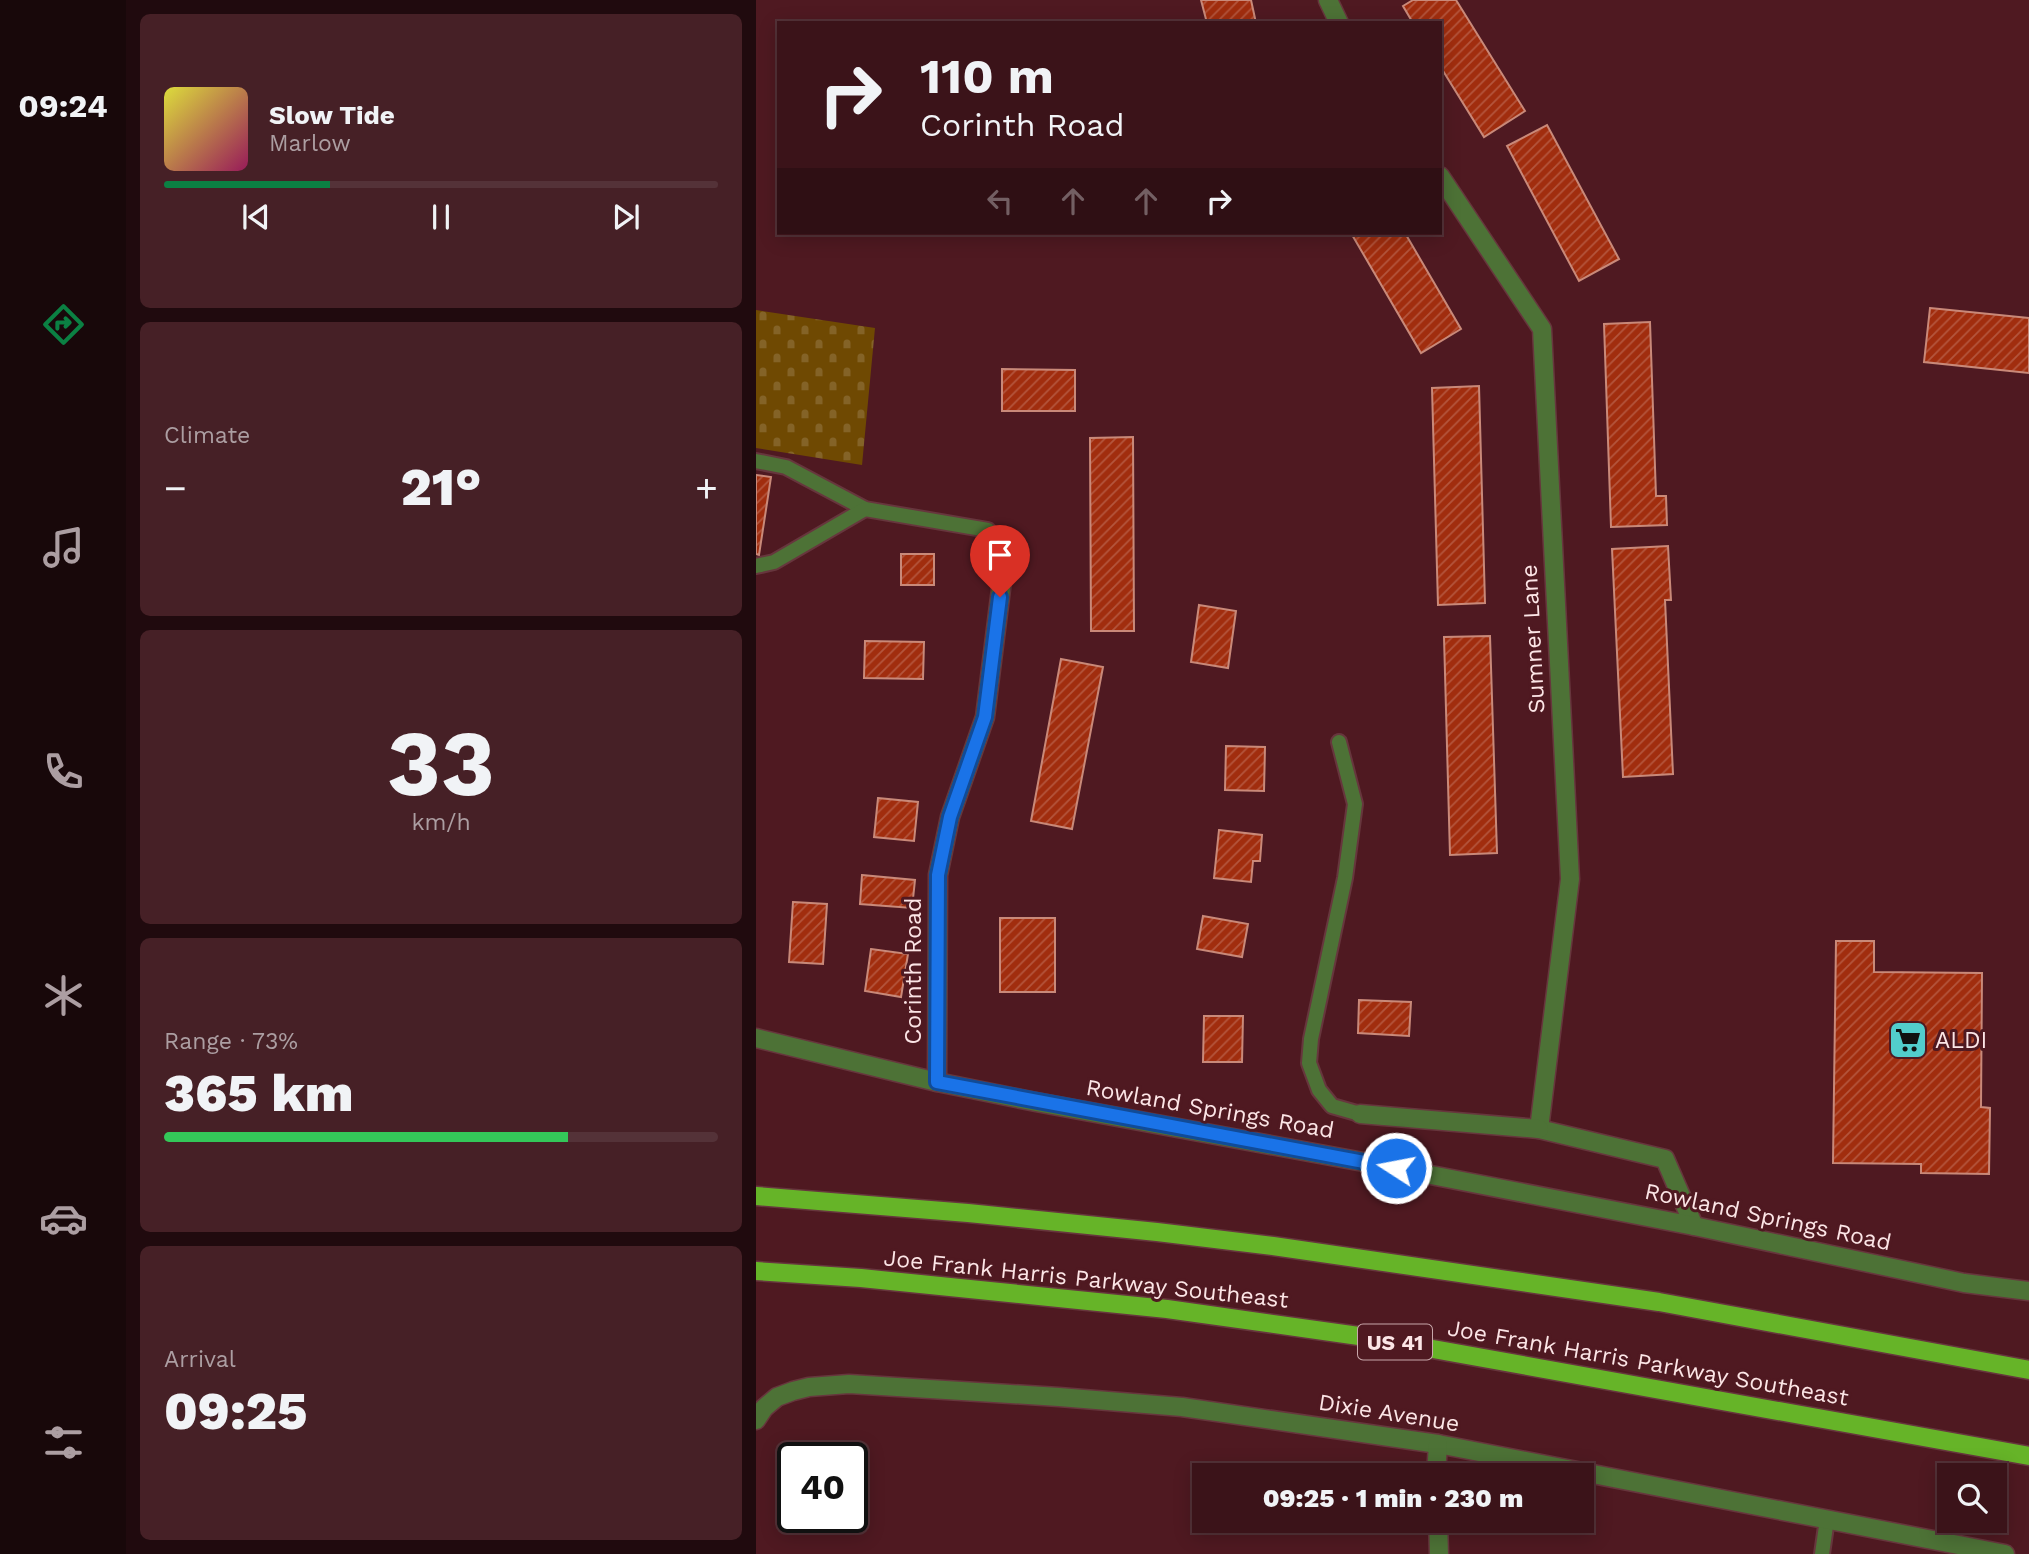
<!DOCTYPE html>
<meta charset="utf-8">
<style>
body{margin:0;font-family:"Work Sans",sans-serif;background:#462026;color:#f1f3f6;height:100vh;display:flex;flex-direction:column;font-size:26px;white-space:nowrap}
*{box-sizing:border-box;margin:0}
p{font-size:23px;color:#ac9ea2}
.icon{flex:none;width:38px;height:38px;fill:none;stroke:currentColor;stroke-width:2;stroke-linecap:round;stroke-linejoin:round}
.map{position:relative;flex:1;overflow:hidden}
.sheet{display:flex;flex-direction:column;gap:14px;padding:14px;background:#200a0e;width:630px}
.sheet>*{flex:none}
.top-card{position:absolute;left:21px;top:21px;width:665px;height:214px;border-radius:0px;box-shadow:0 4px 18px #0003,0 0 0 2px #543238;background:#3b1319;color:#f1f3f6;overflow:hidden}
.controls{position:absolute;left:1181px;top:1463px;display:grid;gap:14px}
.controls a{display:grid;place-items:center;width:70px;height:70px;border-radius:0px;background:#3b1319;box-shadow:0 4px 18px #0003,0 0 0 2px #543238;font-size:35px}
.speed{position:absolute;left:21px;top:1442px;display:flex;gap:14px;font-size:35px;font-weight:700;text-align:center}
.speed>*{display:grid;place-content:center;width:91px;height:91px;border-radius:50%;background:#3b1319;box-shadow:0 4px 18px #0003,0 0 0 2px #543238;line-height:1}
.speed .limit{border:4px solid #111;border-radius:10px;background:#fff;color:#111}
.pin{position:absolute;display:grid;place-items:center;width:60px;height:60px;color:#fff;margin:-72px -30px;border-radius:50% 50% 50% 0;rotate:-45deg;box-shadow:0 0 7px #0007}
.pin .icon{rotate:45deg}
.me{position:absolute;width:77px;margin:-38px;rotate:281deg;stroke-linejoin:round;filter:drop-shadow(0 0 5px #0008)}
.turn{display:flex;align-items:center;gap:24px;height:147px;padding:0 28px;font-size:32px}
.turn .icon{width:91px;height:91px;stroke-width:2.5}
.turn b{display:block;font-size:49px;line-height:60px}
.lanes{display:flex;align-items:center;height:66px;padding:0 28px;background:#0003;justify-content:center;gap:35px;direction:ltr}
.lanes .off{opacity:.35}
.big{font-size:52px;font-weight:800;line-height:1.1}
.sheet .tile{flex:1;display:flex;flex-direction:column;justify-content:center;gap:10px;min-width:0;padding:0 24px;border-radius:10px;background:#462026}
.sheet .dial{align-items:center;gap:0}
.dial b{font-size:91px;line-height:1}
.song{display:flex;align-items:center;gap:21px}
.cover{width:84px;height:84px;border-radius:10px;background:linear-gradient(135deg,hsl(60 70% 55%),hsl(330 70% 35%))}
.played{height:7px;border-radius:4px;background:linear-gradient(90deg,#0b8043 30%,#543238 30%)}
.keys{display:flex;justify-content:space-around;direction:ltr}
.heat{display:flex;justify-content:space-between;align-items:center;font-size:38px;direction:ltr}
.charge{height:10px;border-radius:5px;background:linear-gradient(90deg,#34c759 73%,#543238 0)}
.trip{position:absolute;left:436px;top:1463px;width:402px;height:70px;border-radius:0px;background:#3b1319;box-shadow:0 4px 18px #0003,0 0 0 2px #543238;font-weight:800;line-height:70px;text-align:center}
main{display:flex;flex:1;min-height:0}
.tab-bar{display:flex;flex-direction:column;width:126px;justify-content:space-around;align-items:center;background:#18080a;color:#ac9ea2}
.tab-bar .icon{width:49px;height:49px}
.tab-bar .current{color:#0b8043}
.tab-bar b{font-size:32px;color:#f1f3f6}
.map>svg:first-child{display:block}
.cemetery{fill:url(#cemetery-stones)}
.building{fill:url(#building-hatch);stroke:#c98979;stroke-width:2}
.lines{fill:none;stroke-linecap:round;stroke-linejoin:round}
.service-casing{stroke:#67363d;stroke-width:18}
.minor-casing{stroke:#67363d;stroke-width:21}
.tertiary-casing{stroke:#67363d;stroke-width:21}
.primary-casing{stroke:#67363d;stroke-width:21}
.service{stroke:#4d7236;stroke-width:14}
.minor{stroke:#4d7236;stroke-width:18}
.tertiary{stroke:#4d7236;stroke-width:18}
.primary{stroke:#66b428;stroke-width:18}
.route-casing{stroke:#114b97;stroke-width:18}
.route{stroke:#1a73e8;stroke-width:12}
.labels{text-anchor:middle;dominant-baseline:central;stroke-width:6;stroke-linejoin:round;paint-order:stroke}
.shield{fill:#4f1921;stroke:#c8a8ab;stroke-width:2}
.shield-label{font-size:21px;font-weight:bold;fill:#fce5e6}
.street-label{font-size:23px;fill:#fce5e6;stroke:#4f1921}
.poi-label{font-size:23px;fill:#fce5e6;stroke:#4f1921;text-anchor:start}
</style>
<main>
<nav class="tab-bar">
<b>09:24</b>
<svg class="icon current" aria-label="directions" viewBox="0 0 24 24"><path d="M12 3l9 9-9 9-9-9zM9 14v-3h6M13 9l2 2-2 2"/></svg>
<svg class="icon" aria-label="music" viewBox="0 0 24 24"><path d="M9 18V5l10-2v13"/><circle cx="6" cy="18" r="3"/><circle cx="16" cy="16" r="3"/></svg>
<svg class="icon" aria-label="phone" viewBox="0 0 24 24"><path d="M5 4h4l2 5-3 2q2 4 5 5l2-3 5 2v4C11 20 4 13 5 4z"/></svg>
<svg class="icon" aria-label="climate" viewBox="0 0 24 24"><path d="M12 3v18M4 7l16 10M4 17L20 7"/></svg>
<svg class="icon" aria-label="car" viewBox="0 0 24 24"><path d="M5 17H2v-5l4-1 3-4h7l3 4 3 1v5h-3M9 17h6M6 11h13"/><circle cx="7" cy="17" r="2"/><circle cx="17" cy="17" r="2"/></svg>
<svg class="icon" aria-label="filters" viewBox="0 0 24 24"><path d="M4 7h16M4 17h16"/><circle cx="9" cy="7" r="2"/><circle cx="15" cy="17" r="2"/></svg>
</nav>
<section class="sheet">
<div class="tile">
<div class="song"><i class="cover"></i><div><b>Slow Tide</b><p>Marlow</p></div></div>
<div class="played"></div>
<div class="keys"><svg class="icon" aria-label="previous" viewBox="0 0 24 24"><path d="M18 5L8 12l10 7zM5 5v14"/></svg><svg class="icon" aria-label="pause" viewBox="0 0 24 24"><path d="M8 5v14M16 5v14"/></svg><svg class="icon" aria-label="next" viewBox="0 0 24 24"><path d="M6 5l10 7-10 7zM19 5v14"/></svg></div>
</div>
<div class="tile"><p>Climate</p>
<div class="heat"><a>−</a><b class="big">21°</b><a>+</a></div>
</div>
<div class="tile dial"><b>33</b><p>km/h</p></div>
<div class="tile"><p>Range · 73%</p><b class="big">365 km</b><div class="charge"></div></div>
<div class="tile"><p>Arrival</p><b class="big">09:25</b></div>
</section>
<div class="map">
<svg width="1273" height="1554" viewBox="0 0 1273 1554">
<defs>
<pattern id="cemetery-stones" width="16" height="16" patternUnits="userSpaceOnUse" patternTransform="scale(1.75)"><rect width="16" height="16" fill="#6f4902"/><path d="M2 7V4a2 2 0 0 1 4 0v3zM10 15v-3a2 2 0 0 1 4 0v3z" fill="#846327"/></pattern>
<pattern id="building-hatch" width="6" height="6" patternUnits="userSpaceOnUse" patternTransform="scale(1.75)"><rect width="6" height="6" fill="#a12d0e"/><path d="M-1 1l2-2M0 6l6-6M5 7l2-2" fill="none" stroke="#b4553d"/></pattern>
</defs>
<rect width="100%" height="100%" fill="#4f1921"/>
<polygon class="cemetery" points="0,310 119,328 106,465 0,448"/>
<g class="building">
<polygon points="445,0 495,0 500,23 451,23"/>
<polygon points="657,0 700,0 769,111 728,137 684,66 684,23 657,23 647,6"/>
<polygon points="791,125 863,259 823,281 751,146"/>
<polygon points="595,233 649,233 705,329 665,353"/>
<polygon points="1174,308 1273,318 1273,373 1168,362"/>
<polygon points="894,322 900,496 910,496 911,525 855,527 848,324"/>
<polygon points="246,369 319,370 319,411 246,411"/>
<polygon points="723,386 729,603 682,605 676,388"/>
<polygon points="377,437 378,631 335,631 334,438"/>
<polygon points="0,475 15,477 3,555 0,554"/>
<polygon points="912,546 915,600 909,600 917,774 867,777 856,549"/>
<rect x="145" y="554" width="33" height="31"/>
<polygon points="443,605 480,611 472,668 435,662"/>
<polygon points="734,636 741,853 694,855 688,637"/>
<polygon points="109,641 168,642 167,679 108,678"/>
<polygon points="305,659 347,667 316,829 275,821"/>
<polygon points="470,746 509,747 508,791 469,790"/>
<polygon points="122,798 162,802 158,841 118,837"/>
<polygon points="463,830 506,835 504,861 497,861 495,882 458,878"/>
<polygon points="106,875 159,880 156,908 104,904"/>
<polygon points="37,902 71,904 67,964 33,962"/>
<polygon points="447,916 492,924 486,957 441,949"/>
<rect x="244" y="918" width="55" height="74"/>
<polygon points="1080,941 1118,941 1118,972 1226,973 1225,1107 1234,1108 1233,1174 1165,1173 1165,1164 1077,1163"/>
<polygon points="115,949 152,954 145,997 109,991"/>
<polygon points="603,1000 655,1002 653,1036 602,1033"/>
<polygon points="448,1016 487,1016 486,1062 447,1062"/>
</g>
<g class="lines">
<defs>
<g id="service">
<polyline points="0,461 30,467 109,509 232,530 244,548 247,573"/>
<polyline points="0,566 18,562 109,509"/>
<polyline points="583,742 599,804 589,878 555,1039 553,1063 563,1090 576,1106 604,1114"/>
<polyline points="1066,1554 1071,1519"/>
</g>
<g id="minor">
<polyline points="572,0 583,23"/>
<polyline points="684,176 786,329 814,879 783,1129 909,1159 938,1226"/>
<polyline points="181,1082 182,875 194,817 229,717 247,573"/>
<polyline points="604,1114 783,1129"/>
<polyline points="0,1420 8,1408 21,1397 37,1391 53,1387 93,1384 303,1397 426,1407 682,1444 1249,1554"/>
<polyline points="680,1475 682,1444"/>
<polyline points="682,1521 683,1554"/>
</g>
<polyline id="tertiary" points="0,1038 181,1082 280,1102 613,1163 938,1226 1208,1283 1273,1291"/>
<g id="primary">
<polyline points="0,1196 212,1213 401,1232 517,1246 903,1302 1273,1370"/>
<polyline points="0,1271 105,1278 411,1309 610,1337 1273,1456"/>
</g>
</defs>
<use href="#service" class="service-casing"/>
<use href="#minor" class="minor-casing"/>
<use href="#tertiary" class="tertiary-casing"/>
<use href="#primary" class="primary-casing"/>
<use href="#service" class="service"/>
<use href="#minor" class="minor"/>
<use href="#tertiary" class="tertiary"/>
<use href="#primary" class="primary"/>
</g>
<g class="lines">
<defs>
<polyline id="route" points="244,597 229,717 194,817 182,875 181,1082 640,1168"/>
</defs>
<use href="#route" class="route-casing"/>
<use href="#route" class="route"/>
</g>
<defs>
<symbol id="supermarket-square" viewBox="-11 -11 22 22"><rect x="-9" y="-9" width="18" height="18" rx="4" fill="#52cdcc" stroke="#4f1921"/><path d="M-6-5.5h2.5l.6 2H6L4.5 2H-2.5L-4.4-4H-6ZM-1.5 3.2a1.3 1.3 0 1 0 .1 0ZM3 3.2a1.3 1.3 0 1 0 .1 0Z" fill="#111"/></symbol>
</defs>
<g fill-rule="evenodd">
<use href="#supermarket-square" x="1130" y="1018" width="44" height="44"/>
</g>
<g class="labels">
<rect class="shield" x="602" y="1324.5" width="74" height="35" rx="5"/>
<g class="shield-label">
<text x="639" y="1342">US 41</text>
</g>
<g class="street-label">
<text transform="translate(777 639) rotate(-93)">Sumner Lane</text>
<text transform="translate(157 971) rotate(-90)">Corinth Road</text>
<text transform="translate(454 1109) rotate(10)">Rowland Springs Road</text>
<text transform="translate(1012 1217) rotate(12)">Rowland Springs Road</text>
<text transform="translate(330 1279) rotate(6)">Joe Frank Harris Parkway Southeast</text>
<text transform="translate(892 1363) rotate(10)">Joe Frank Harris Parkway Southeast</text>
<text transform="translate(633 1413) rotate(9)">Dixie Avenue</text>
</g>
<g class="poi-label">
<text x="1179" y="1040">ALDI</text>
</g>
</g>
</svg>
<div class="controls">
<a><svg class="icon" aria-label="search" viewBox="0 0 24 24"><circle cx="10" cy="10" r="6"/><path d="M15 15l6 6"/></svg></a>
</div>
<div class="speed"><div class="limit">40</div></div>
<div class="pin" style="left:244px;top:597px;background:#d93025"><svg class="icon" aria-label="arrive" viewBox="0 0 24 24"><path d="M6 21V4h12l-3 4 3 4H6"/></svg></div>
<svg class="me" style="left:640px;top:1168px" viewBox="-20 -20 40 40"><circle r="17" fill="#1a73e8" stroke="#fff" stroke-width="3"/><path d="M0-11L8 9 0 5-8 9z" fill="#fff"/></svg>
<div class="trip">09:25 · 1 min · 230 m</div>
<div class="top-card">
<div class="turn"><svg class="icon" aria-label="right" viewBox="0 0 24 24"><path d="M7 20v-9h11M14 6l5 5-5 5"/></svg><div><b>110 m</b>Corinth Road</div></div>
<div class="lanes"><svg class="icon off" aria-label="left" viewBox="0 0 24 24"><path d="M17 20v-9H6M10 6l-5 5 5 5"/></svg><svg class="icon off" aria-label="ahead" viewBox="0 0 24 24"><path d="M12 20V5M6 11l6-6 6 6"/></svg><svg class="icon off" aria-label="ahead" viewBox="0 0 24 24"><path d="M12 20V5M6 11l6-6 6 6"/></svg><svg class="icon" aria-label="right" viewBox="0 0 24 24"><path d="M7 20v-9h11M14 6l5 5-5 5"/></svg></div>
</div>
</div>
</main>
